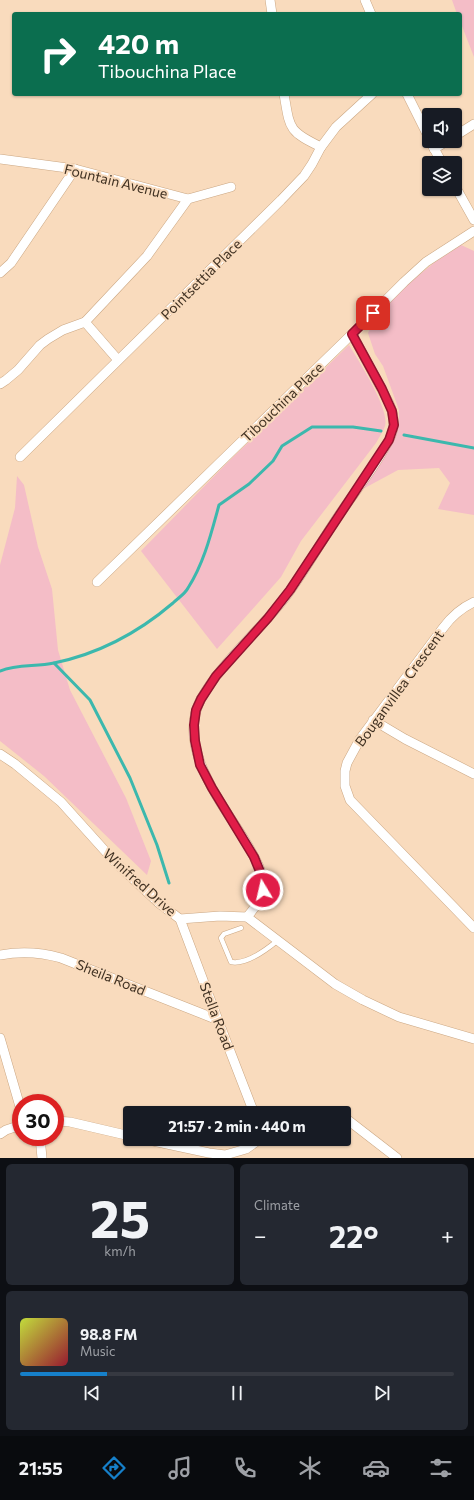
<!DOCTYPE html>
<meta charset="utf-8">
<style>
body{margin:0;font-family:Commissioner,sans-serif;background:#242831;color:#f1f3f6;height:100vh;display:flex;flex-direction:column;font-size:15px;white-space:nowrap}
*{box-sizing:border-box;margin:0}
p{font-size:13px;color:#9ea1a6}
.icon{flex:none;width:22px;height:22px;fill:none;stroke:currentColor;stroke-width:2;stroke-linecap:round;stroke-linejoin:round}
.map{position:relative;height:1158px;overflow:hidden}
.sheet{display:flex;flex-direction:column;gap:6px;padding:6px;background:#0d0f14;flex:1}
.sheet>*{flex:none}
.top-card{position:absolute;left:12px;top:12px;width:450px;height:84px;border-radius:4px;box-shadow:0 1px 3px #0004;background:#0b6e4f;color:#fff;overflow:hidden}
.controls{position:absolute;left:422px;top:108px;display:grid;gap:8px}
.controls a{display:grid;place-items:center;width:40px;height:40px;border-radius:4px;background:#171b24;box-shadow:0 1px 3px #0004;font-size:20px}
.speed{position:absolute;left:12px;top:1094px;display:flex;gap:8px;font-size:20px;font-weight:700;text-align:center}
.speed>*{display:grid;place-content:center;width:52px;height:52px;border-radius:50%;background:#171b24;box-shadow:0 1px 3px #0004;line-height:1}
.speed .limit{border:6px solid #d22;background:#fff;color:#111}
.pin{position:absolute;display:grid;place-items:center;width:34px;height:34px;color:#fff;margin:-17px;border-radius:8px;box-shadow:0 2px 6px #0006}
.me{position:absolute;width:44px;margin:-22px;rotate:351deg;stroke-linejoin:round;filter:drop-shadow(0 0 3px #0008)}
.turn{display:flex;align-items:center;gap:14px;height:84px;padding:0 20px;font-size:18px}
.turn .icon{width:52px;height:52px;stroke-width:2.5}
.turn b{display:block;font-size:28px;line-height:34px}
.big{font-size:30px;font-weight:700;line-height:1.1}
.sheet .card{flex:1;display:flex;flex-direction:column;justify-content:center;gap:6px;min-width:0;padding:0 14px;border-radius:6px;background:#242831}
.sheet .dial{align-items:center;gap:0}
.dial b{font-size:52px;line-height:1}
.song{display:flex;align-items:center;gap:12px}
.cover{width:48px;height:48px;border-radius:6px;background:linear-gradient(135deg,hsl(70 70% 55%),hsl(350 70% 35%))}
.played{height:4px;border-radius:2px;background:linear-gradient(90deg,#1680ca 20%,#363941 20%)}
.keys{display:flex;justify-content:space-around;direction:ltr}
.heat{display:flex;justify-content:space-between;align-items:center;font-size:22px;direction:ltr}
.sheet .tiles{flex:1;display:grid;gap:6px;grid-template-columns:1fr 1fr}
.card:last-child{grid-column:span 2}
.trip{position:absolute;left:123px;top:1106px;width:228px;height:40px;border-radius:4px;background:#171b24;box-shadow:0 1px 3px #0004;font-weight:700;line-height:40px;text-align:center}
.menu{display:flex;height:64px;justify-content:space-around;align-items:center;background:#090b0e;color:#9ea1a6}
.menu .icon{width:28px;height:28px}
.menu .current{color:#1680ca}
.menu b{font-size:18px;color:#f1f3f6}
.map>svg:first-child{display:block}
.green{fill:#f4bdc7}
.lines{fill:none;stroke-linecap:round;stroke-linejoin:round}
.stream{stroke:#3cb8ad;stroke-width:3}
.lane-casing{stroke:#cba783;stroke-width:5.5}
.street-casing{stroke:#cba783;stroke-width:10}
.lane{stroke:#fff;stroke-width:4.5}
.street{stroke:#fff;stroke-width:9}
.route-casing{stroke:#92132f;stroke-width:10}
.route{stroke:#e11d48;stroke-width:7}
.labels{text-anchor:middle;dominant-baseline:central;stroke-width:4;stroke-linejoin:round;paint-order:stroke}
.street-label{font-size:14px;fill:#403122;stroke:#f9dbbd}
</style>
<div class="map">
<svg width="474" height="1158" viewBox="0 0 474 1158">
<rect width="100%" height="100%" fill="#f9dbbd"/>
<g class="green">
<polygon points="452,0 474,0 474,57 460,21 460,14 457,14"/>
<polygon points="461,245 474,251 474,515 438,509 450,483 439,468 398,470 361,490 388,451 399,426 399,410 383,366 375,354 368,333 376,316 408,284 435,262"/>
<path d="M349,345C358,360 390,409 385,426C383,432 379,437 376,443L301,541L281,577L217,649L141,551L226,464Z"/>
<polygon points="17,476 24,485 38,547 52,589 58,650 70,690 126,798 151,861 147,875 44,776 0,741 0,565 15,508"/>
</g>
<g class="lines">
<g class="stream">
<polyline points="404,435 474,448"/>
<polyline points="54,663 90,700 130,778 157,845 169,883"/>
<path d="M0,671C17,664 36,667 54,663C98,654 139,632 173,603C178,598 185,594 188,588C204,563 211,534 219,505L249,484L273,461L282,446L312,427H353L381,431"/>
</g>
<defs>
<path id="lane" d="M241,928L224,934L221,938L231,962C246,965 266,950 277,941"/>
<g id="street">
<polyline points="270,0 272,14"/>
<polyline points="365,0 371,14"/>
<path d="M284,94C290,129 288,131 321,147"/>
<polyline points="407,94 429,138"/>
<polyline points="455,136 474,124"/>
<polyline points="430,141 442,163"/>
<polyline points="434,149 447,141"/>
<polyline points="0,159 75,169 188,199 231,187"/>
<polyline points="455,186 474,220"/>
<polyline points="0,273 11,263 75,169"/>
<polyline points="85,322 118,360"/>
<polyline points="0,384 6,380 18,370 40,345 48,339 63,330 85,322 147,256 188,199"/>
<polyline points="20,457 281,200 304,176 312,164 321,147 336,127 372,94"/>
<polyline points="97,582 352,334 404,282 426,262 474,231"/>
<path d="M474,602C461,608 451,617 443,628L360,739L347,763L345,771V786L350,800L474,928"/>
<polyline points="373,720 405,739 474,774"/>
<polyline points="0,754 15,764 61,802 115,862 160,904 180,919 220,916 247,917 335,984 363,1000 399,1017 474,1039"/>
<path d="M247,917C253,910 262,899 263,889C265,872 252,853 244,839C220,801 176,745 201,699C221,663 258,632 284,599C303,574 319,545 337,518C351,497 368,476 381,454C385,447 390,440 392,433C395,423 393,412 389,403L352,334"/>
<polyline points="180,919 218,1020 254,1113"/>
<path d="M0,955C21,951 40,952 61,958L218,1020"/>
<polyline points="0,1038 21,1110"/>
<polyline points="310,1113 324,1111 334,1113"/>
<polyline points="344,1117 397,1158"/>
<polyline points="55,1121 70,1122 130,1136"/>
<polyline points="0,1134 6,1130 21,1125"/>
<polyline points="40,1137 42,1158"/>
<polyline points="144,1139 209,1153 225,1155 246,1149 260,1139"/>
</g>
</defs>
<use href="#lane" class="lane-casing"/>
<use href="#street" class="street-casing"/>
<use href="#lane" class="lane"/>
<use href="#street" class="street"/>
</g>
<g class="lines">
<defs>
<polyline id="route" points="263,890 263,879 254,857 212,788 200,765 195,741 194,725 196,710 201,699 216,676 268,618 290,590 389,440 394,425 392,411 382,389 352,334 373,313"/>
</defs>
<use href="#route" class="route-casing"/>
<use href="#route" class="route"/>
</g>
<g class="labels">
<g class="street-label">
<text transform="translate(116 181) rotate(14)">Fountain Avenue</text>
<text transform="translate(201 279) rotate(-45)">Pointsettia Place</text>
<text transform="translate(282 402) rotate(-44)">Tibouchina Place</text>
<text transform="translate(399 688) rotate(-54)">Bouganvillea Crescent</text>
<text transform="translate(140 882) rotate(42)">Winifred Drive</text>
<text transform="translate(111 977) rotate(22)">Sheila Road</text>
<text transform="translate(217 1016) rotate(69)">Stella Road</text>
</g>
</g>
</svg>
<div class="controls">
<a><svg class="icon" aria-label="sound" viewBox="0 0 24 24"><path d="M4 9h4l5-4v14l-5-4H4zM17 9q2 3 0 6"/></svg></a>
<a><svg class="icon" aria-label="layers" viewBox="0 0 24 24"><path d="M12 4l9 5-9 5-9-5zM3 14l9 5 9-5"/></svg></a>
</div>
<div class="speed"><div class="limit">30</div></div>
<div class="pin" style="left:373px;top:313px;background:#d93025"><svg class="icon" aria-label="arrive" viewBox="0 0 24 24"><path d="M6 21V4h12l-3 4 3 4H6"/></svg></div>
<svg class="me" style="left:263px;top:890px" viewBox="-20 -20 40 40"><circle r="17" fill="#e11d48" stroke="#fff" stroke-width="3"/><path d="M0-11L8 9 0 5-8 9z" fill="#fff"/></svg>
<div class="trip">21:57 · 2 min · 440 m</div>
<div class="top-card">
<div class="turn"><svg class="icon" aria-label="right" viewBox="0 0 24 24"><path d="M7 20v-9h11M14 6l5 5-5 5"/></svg><div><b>420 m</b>Tibouchina Place</div></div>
</div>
</div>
<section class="sheet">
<div class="tiles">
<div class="card dial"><b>25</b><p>km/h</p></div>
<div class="card"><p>Climate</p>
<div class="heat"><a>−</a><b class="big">22°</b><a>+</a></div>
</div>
<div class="card">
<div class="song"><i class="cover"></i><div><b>98.8 FM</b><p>Music</p></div></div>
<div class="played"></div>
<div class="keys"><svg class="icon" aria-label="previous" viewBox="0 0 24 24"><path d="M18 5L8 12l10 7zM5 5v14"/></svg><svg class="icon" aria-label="pause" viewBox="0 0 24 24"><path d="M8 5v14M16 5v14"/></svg><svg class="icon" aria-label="next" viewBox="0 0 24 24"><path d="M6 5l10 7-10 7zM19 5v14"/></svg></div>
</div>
</div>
</section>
<nav class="menu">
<b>21:55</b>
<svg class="icon current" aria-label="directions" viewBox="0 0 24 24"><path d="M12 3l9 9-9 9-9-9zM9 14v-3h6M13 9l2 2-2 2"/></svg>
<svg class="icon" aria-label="music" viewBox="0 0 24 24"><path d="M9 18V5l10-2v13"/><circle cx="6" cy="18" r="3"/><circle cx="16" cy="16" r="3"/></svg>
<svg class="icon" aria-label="phone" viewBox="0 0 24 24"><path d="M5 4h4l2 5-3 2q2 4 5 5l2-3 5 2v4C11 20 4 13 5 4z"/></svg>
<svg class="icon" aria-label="climate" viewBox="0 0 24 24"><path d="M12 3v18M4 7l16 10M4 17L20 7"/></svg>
<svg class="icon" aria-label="car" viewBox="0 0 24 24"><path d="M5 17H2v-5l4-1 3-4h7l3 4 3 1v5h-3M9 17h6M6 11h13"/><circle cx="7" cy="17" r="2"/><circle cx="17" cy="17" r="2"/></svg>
<svg class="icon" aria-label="filters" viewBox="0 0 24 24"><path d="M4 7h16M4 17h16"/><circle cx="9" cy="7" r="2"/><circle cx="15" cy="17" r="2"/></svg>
</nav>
